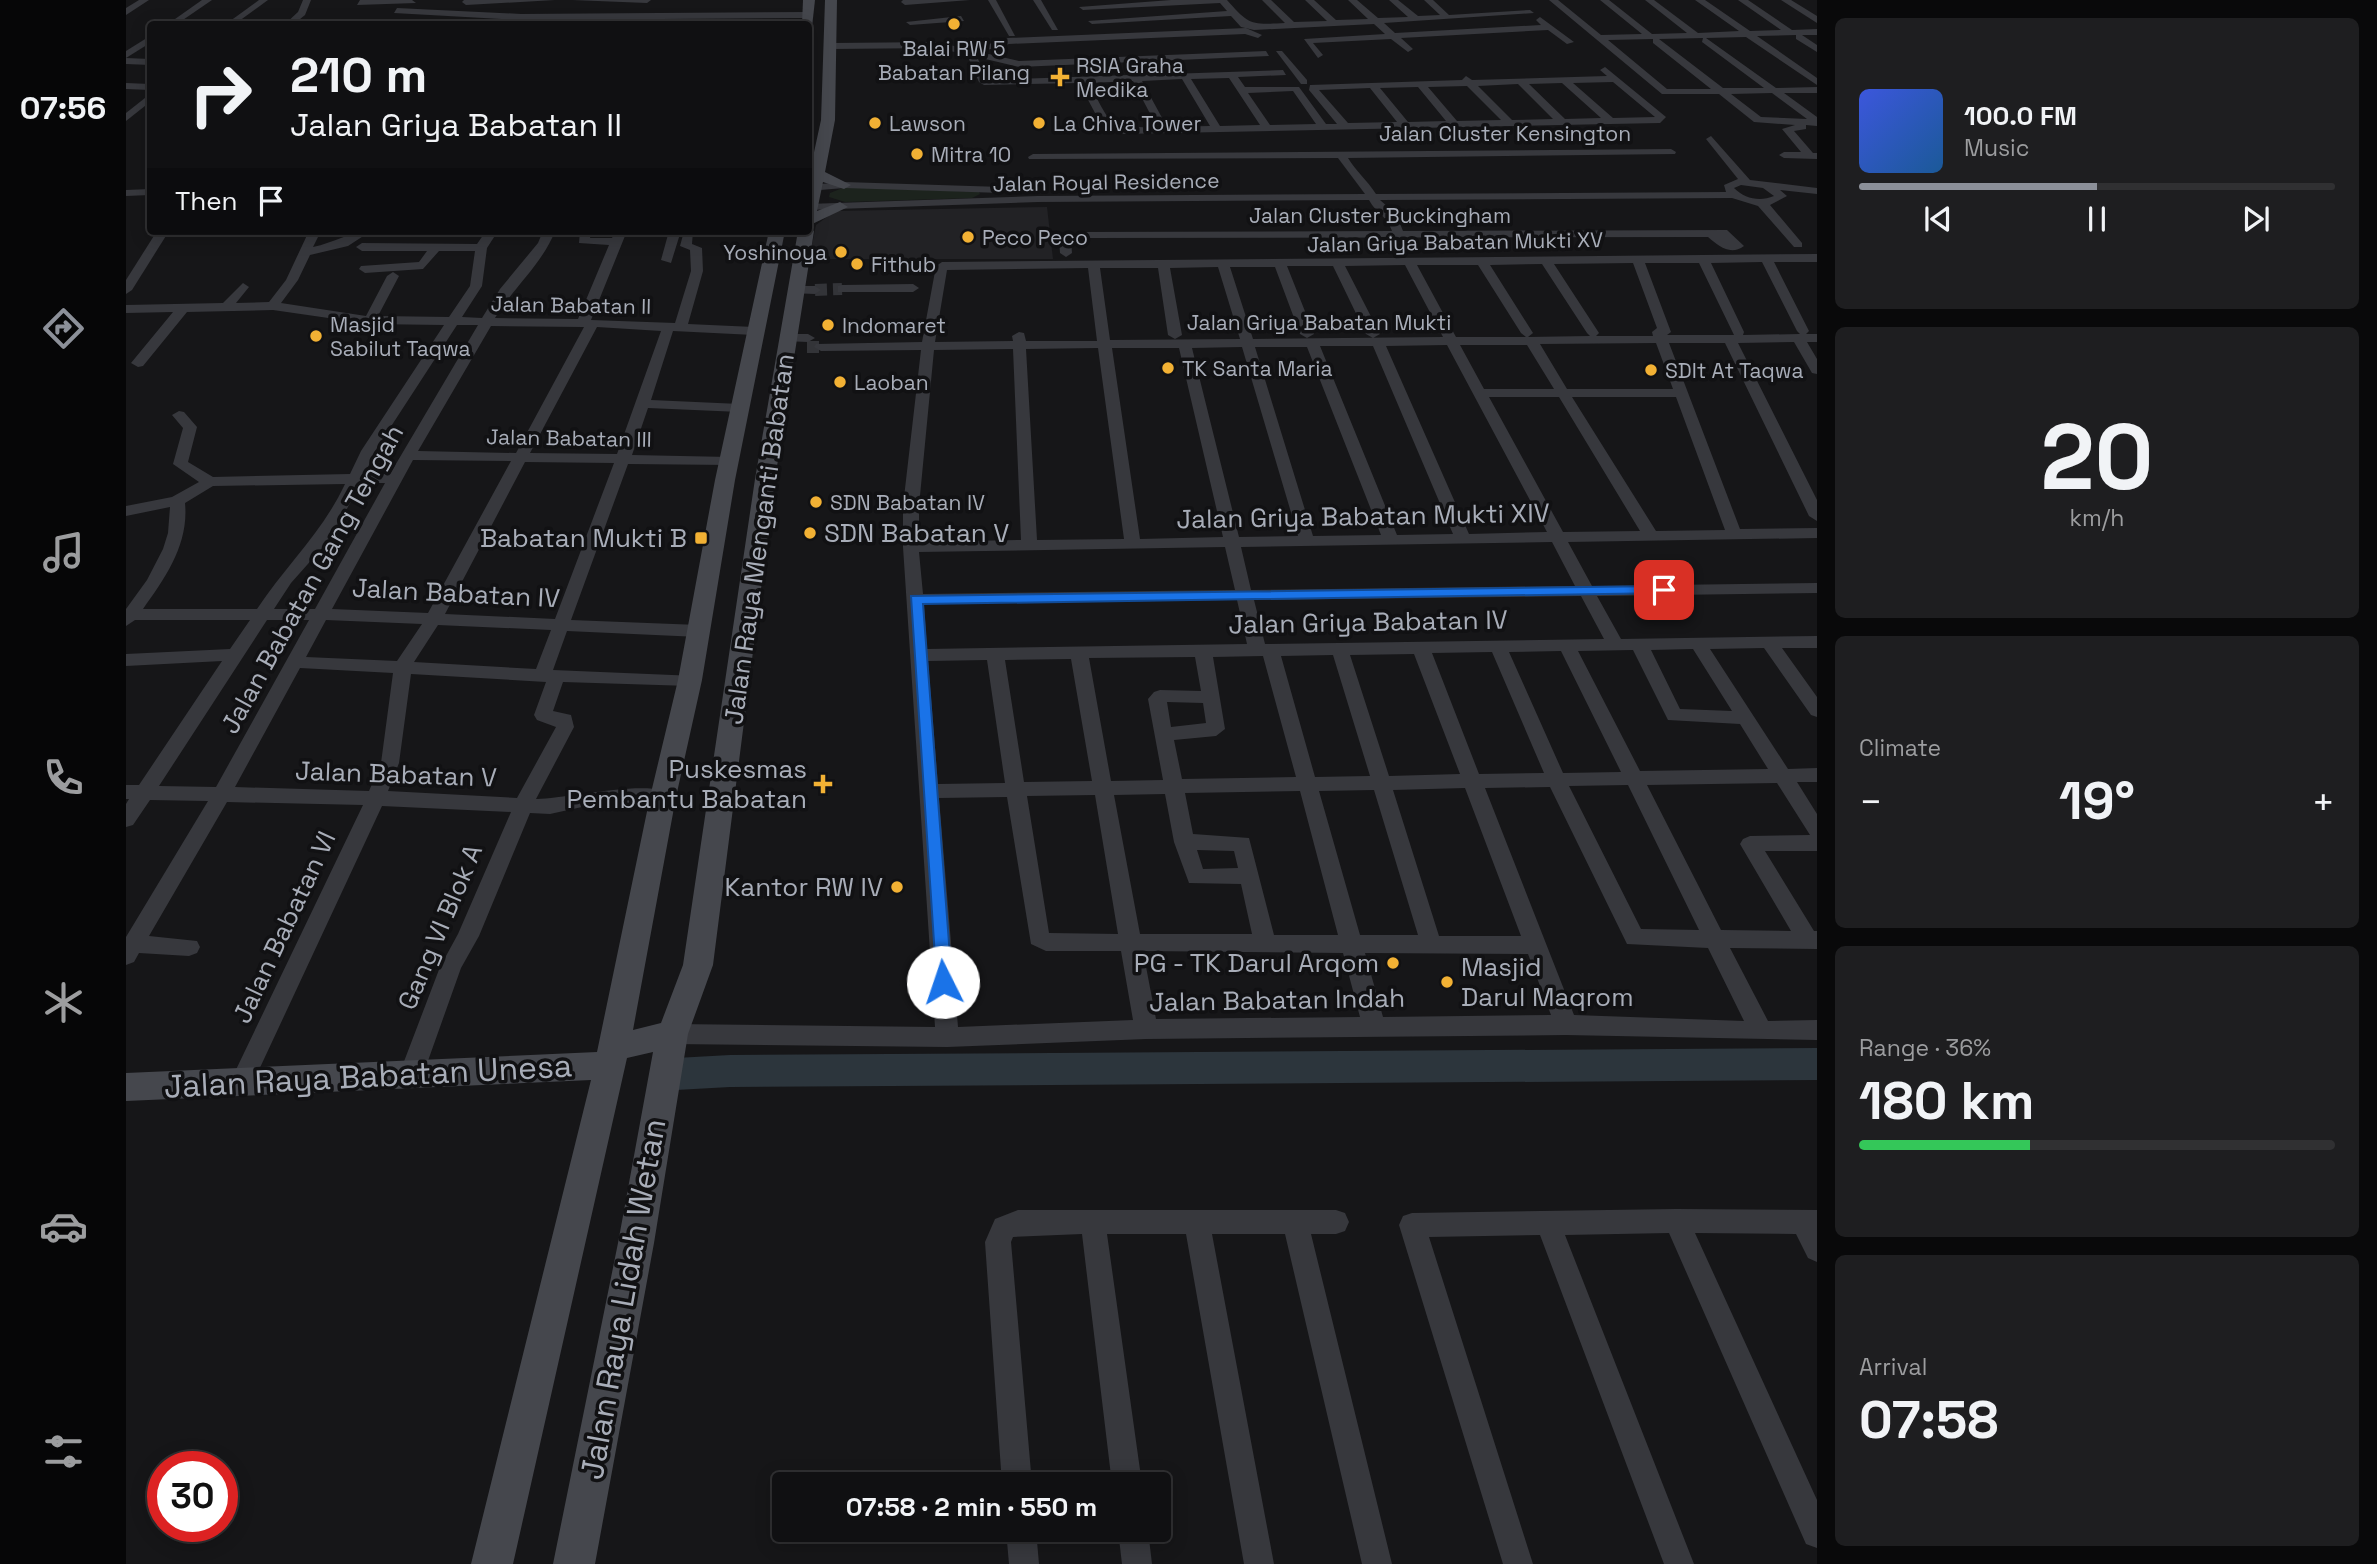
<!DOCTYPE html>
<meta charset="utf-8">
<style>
body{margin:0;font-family:"Space Grotesk",sans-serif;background:#1e1e20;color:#f1f3f6;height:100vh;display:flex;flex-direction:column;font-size:26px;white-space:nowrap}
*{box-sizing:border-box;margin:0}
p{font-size:23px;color:#9c9d9f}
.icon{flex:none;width:38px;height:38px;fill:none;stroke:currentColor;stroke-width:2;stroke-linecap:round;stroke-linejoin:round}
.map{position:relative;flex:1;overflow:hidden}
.panel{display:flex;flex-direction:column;gap:18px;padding:18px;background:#09090a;width:560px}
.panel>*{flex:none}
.hud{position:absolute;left:21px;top:21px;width:665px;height:214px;border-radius:7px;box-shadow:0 4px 18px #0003,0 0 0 2px #303032;background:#101012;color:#f1f3f6;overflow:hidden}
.speed{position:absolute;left:21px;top:1451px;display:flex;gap:14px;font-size:35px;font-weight:700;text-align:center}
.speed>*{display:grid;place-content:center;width:91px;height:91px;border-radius:50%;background:#101012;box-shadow:0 4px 18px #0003,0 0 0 2px #303032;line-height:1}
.speed .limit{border:10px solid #d22;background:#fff;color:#111}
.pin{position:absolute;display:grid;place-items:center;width:60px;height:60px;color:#fff;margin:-30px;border-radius:14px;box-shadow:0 4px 10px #0006}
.me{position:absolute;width:77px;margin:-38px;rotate:356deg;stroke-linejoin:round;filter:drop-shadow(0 0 5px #0008)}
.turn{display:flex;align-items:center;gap:24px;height:147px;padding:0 28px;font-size:32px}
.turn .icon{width:91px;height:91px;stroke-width:2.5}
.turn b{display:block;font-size:49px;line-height:60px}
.then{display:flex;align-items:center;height:66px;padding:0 28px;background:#0003;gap:14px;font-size:26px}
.big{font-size:52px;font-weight:600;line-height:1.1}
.panel .card{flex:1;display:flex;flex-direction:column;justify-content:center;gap:10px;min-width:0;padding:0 24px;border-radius:10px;background:#1e1e20}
.panel .dial{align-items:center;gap:0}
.dial b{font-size:91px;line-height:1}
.song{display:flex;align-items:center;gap:21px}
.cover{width:84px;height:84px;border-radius:10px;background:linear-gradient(135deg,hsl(230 70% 55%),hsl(210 70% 35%))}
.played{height:7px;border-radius:4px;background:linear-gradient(90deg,#8c9099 50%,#303032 50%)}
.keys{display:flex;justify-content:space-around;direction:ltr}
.heat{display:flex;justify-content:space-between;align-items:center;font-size:38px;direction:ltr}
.charge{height:10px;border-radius:5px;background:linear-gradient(90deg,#34c759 36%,#303032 0)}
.trip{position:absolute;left:646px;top:1472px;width:399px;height:70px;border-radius:7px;background:#101012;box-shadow:0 4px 18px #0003,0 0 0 2px #303032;font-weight:600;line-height:70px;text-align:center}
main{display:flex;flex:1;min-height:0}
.tab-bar{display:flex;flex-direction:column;width:126px;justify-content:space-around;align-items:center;background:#060607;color:#9c9d9f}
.tab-bar .icon{width:49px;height:49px}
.tab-bar .active{color:#8c9099}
.tab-bar b{font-size:32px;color:#f1f3f6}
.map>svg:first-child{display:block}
.built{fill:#222225}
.green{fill:#1c231d}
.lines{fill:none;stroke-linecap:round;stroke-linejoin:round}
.river{fill:#2c353c;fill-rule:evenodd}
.street-tunnel{stroke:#333438;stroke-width:12;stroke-dasharray:12 6;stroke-linecap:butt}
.street{fill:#37383d;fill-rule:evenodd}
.secondary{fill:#45474d;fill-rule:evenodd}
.route{fill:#1a73e8;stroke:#114b97;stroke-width:2}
.poi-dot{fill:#f2b134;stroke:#111113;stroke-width:2.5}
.labels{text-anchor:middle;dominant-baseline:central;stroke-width:7;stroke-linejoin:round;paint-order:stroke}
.far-poi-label{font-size:21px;fill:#a8adb8;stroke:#111113;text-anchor:start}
.far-street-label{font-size:21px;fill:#a8adb8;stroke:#111113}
.street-label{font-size:26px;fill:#a8adb8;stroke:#111113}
.poi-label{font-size:26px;fill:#a8adb8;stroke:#111113;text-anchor:end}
.near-street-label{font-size:32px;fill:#a8adb8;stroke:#111113}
</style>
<main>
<nav class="tab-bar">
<b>07:56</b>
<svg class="icon active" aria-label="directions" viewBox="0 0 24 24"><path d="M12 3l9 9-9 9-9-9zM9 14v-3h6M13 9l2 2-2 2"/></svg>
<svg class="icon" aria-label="music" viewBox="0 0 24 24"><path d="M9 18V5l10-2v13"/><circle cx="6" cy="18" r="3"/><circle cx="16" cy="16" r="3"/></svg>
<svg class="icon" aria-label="phone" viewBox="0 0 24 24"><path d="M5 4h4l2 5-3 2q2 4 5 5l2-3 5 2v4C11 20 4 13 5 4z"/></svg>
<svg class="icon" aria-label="climate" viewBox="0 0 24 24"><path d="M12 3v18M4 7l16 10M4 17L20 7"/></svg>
<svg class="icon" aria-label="car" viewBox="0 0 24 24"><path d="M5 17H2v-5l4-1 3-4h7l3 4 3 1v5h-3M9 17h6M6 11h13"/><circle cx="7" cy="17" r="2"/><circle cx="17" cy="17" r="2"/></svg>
<svg class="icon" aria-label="filters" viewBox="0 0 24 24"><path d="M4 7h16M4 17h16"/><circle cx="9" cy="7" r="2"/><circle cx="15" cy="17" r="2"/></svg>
</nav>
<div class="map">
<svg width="1691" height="1564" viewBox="0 0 1691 1564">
<rect width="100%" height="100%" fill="#161618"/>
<polygon class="built" points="921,207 927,259 683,259 690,225 709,211"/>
<polygon class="green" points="719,187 853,192 854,194 846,198 719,202 703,197 704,193"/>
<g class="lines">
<polygon class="river" points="1691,1048 1691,1080 604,1087 550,1090 537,1085 532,1074 537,1063 550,1058 604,1055"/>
<g class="street-tunnel">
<polyline points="689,290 716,289"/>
<polyline points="681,347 695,347"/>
</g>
<g class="street">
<polygon points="13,0 23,0 0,15 0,8"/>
<polygon points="76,0 86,0 51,24 42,24"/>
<polygon points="133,0 142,0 109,24 100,24"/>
<polygon points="177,0 185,0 179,15 168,24 159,24 172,12"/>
<polygon points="234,0 286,0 290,3 231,5"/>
<polygon points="338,0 429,0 340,5 336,2"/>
<polygon points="446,0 525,0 521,3"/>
<polygon points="777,0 844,0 779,5 775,2"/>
<polygon points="862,0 870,0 889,36 883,36"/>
<polygon points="907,0 915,0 932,30 926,30"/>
<path d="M1045,0H1101C1123,25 1125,25 1159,23L1136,0H1145L1168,22L1201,21L1179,0H1188L1210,20L1242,19L1222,0H1231L1252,18L1282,17L1263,0H1272L1292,16L1314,15L1298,0H1307L1323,15L1404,10L1408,13L1258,23L1269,33L1415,25L1410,20L1414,17L1448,42L1441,44L1422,30L1275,38L1287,49L1282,52L1265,39L1187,43L1197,55L1192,58L1178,39L1259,34L1248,24L1128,30L1115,27L1105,16L966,24L962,21L1101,11L1094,3L957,10L953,7Z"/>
<path d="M1423,0H1432L1475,35L1516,34L1474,0H1483L1526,34L1561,33L1519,0H1528L1572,33L1613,31L1569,0H1579L1624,31L1655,30L1612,0H1622L1666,30L1691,29V35H1676L1691,45V52L1670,39V35L1631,36L1691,78V85L1620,37L1580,38L1650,88L1691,87V93H1658L1691,117V126L1680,125V129L1668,131L1687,153H1691V159L1658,158L1653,155L1658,152H1675L1656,129L1669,125L1628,122L1593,94H1536ZM1577,38L1576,42L1638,88H1597L1533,39ZM1527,39V43L1585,89H1541L1482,40ZM1646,93L1681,119L1635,117L1605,94Z"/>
<polygon points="1655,0 1665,0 1691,16 1691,23"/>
<polygon points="271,8 395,14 682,12 686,15 682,18 395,20 268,13"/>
<polygon points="835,16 838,21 784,25 780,22"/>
<path d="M1120,28L1136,35L1132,38L1119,34L883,44L854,52L893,61L1140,51L1143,56L893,67L851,57L862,80H865L1004,75L1001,71L1006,68L1013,75L1157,70L1160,75L1112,77L1119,87H1173L1200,124H1211L1183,90L1184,85L1336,80L1340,76L1346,80L1481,76L1474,70L1479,67L1540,117L1534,123L993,134L976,126L953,83L858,85L853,82L841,55L812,48L706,49L701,46L706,43L812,42L844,50L882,38ZM1103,78L1134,125L1094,126L1065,79ZM1056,79L1084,126L1041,127L1016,81ZM1007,81L1031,127C980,128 986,126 963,83ZM1487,82L1529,117L1487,118L1447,83ZM1436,83L1475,118L1439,119L1403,84ZM1392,84L1427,119L1386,120L1352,86ZM1341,86L1375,120L1331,121L1302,87ZM1292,87L1320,121L1282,122L1254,88ZM1244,88L1271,122L1222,123L1193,90ZM1167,91L1190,124L1144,125L1122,93Z"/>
<polygon points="24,36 24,43 0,58 0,51"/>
<polygon points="1150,51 1156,51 1181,80 1181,84 1175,84"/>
<polygon points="0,58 24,59 24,65 0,64"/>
<polygon points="0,83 24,84 24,90 0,89"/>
<polygon points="24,94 24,102 0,121 0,113"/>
<path d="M1585,136L1624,180L1691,188V194L1654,190L1661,196L1644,205L1676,243V247H1668L1632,206L1606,198L1254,200L1270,214L1277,231L1601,230L1618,246C1604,256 1593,246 1582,237L954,238L945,241L946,253L940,257L934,253L933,239L954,232L1266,231C1261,216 1250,213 1243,200L912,202L682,210V204L912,196L1239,194L1212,158L903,159L902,157L907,154L1545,149L1550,152L1549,154L1222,158C1230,171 1241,180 1250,194L1600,192L1598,185L1612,179L1580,139ZM1615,185L1637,188L1648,196C1634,202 1619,199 1608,188Z"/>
<polygon points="718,182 905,188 911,191 905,194 718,188 682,191 682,185"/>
<polygon points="24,189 24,195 0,196 0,190"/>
<polygon points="31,231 43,231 6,290 0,294 0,280"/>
<polygon points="100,231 112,231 104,237 98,234"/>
<path d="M183,231H195L187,247C207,243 226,231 245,231L222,246L184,255L172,280L155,303L240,316L261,276L267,272L273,276L252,316L323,317L344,286L349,251H313L297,269L239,273L233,269L235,266L293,262L301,251H236L230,247L236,243L351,244L360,231H372L361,248L356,286L336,317L356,318L374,289L412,243L417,231H429C417,263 387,288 369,318L452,319L483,245L453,243L454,231H466L464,238H486L489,231H501L465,320L549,323L565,271L564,250L554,246L557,235L554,234L545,263L535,260L543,231H567L566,244L576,248L577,271L562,324L628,327L634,331L628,335L547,331L525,400L614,404L621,408L614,412L522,408L506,455L604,457L611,461L604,465L502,464L445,620L573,625L582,631L573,637L441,631L427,670L570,676L573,680L570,684L564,686L437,682L427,711L445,715L448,727L410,799C434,800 535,776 547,797L544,802L465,805L424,814L404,813L353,936L335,968L298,1072L294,1079L286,1082L278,1079L274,1072L314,967L332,934L385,812L256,806L125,1087L117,1090L109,1087L105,1080L237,805L101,802L23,936L71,941L74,947L71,953L63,956L13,953L8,962L0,965V937L82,801L24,800L7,825L0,827V804L3,799H0V785H13L96,661L0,666V654L104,649L124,620H9L0,626V609L21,580L37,549L42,533L44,507L0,516V506L46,497L73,482L47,464L57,428L46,415L53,411L58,412L71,427L62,462L87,477L224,474L235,451L318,325L244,324L147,310L61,312L17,366L12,367L5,363L47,312L0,313V305L97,303L117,283L123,287L110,303L143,302L160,280ZM331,325H352L264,474H239L249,451ZM365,326L458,327L390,453L292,451ZM471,327L535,331L491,454L404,453ZM287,460L385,461L302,613L206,609ZM399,462L488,463L429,619L319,614ZM235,483H259L189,609H148L165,583L205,538ZM219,484C196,533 161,564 131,609H17C40,577 63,544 59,503L87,486ZM141,620H183L90,787L33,786ZM200,620L296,624L271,661L180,657ZM312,625L425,630L410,669L288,662ZM174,668L267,673L255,763L243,791L109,787ZM285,674L420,682L408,715L411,720L430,727L391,798L262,791L273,763Z"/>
<path d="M1691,254V262H1648L1683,331L1680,334H1691V342H1681L1691,359V374L1686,373L1668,342L1612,343L1691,500V521L1683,516L1599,343H1543L1614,529L1691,528V538L1442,542L1466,586L1691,583V593L1471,596L1495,639L1691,636V648H1656L1691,697V717L1685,715L1638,648L1584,649L1662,769L1691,768V782H1671L1691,814V851H1639L1688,931H1691V949L1604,948L1642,1021L1691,1020V1040L1440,1035L1020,1039L821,1047L546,1044L538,1041L535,1034L538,1027L546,1024L809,1027L777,547V506L795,350L695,351L688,347L690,344L796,342L810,266L816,262ZM1636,262L1671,331L1674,334L1617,335L1618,332L1585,263ZM1507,263L1531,328L1526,332L1527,336H1470L1473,333L1428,264ZM1519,263H1573L1608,335H1541L1545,332ZM1416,264L1461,333L1464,336L1402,337L1407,333L1364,265ZM1279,265L1317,337L1127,339L1104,267H1149L1174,334L1181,338L1188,334L1161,266H1207L1240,334L1247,338L1254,334L1219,266ZM1291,265H1352L1395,333L1400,337H1330ZM1092,267L1114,339L984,340L974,268H1032L1042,335L1049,339L1056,335L1044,268ZM962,268L971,341H900L898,333L893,332L886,336L887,341L809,342L821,270ZM1530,343L1547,389H1441L1414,344ZM1321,345L1421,532L1343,534L1260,346ZM1334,345H1401L1428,389H1358ZM1194,346H1247L1327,534L1271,535ZM1116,347L1172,536L1113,537L1066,348ZM1129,347H1181L1255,535L1187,536ZM972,348L998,539L911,540L900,349ZM986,348H1053L1097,537L1014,539ZM887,349L895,540L793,542V506L808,350ZM1363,397H1433L1514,531L1437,532ZM1446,397H1550L1599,530L1530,531ZM1426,542L1449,586L1125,590L1115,547ZM1099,547L1109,590L797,594L793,552ZM1455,596L1478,639L1139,644L1128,600ZM1111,600L1121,644L801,649L798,604ZM1567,649L1606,711L1554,709L1525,650ZM1507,650L1542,720L1614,724L1642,769L1514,771L1452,651ZM1435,651L1495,772L1437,773L1383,652ZM1366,652L1418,773L1353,774L1306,653ZM1288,654L1334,774L1263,776L1224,655ZM1207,655L1244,776L1189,777L1155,656ZM1137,656L1170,777L1056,779L1048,740L1090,736L1099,729L1087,657ZM1069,657L1075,691L1034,690L1028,692L1022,699L1037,780L985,781L963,658ZM945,659L966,781L898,782L879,660ZM861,660L879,783L812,784L802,661ZM1041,702L1077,703L1080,723L1045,727ZM1651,783L1684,835L1624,836L1617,839L1614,844L1665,931L1595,930L1521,785ZM1502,785L1573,930L1515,929L1443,786ZM1424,787L1501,944L1582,948L1618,1021L1448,1015L1359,788ZM1339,788L1395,936H1313L1267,790ZM1248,790L1292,935H1234L1193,791ZM1174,791L1212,935H1148L1123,838L1067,834L1059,793ZM1039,794L1048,842L1063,883L1115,884L1126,934H1014L988,795ZM969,795L992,934L923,933L901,796ZM881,797L905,944L920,951H995L1007,1020L832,1027L813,798ZM1071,850L1108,851L1112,868L1077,869ZM1017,951L1217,953L1234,1017L1030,1019ZM1239,953L1402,954L1425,1015L1257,1017Z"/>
<polygon points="716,285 787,284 793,288 787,292 712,292 712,286"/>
<polygon points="668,286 689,286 695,290 689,294 664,293 664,287"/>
<polygon points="662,334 682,334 689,338 682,342 657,341 657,335"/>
<polygon points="1550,1209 1691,1210 1691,1262 1682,1258 1670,1234 1569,1233 1691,1500 1691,1548 1680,1544 1543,1233 1439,1235 1568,1564 1538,1564 1414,1235 1303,1237 1407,1564 1377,1564 1273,1225 1277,1216 1286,1213"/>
<polygon points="892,1210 1210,1210 1219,1213 1223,1222 1219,1231 1210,1234 1185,1234 1266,1564 1236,1564 1159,1234 1086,1234 1148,1564 1118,1564 1060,1234 981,1234 1016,1484 986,1484 956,1234 887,1237 885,1242 906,1484 876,1484 859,1242 869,1219"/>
<polygon points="880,1530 910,1530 913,1564 883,1564"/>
<polygon points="992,1530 1022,1530 1026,1564 996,1564"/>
</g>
<g class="secondary">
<polygon points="677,0 689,0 686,27 676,24"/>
<polygon points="699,0 711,0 709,120 699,172 725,185 718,189 697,182 691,211 714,202 722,207 682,226 682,180 695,120"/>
<polygon points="682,227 688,231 649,479 587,965 562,1034 528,1243 469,1564 427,1564 492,1243 527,1052 501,1058 387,1564 345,1564 465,1080 0,1101 0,1073 471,1052 524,797 552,680 589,480 643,231 659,231 609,480 576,680 550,797 507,1030 535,1023 557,965 629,479 672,231 682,231"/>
</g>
</g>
<polygon class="route" points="1538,586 1543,587 1543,593 797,604 826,982 824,987 811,987 785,596"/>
<g class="poi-dot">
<circle cx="828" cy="24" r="7"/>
<path d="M930.5 66.5h7v7h7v7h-7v7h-7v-7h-7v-7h7z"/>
<circle cx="749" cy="123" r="7"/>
<circle cx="913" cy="123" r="7"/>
<circle cx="791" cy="154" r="7"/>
<circle cx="842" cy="237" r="7"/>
<circle cx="715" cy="252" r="7"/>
<circle cx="731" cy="264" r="7"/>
<circle cx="702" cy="325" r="7"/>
<circle cx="190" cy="336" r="7"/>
<circle cx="1042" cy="368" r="7"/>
<circle cx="1525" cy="370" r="7"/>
<circle cx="714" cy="382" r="7"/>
<circle cx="690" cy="502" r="7"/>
<circle cx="684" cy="533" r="7"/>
<rect x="568" y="531" width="14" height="14" rx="3.5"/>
<path d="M693.5 773.5h7v7h7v7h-7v7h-7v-7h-7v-7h7z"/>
<circle cx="771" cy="887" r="7"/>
<circle cx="1267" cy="963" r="7"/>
<circle cx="1321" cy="982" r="7"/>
</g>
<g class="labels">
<g class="far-poi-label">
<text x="828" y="48" text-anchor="middle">Balai RW 5<tspan x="828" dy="24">Babatan Pilang</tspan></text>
<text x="950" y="65">RSIA Graha<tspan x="950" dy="24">Medika</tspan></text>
<text x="763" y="123">Lawson</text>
<text x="927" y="123">La Chiva Tower</text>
<text x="805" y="154">Mitra 10</text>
<text x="856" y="237">Peco Peco</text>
<text x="701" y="252" text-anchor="end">Yoshinoya</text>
<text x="745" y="264">Fithub</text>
<text x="204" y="324">Masjid<tspan x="204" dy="24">Sabilut Taqwa</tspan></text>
<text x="716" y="325">Indomaret</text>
<text x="1056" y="368">TK Santa Maria</text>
<text x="1539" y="370">SDIt At Taqwa</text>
<text x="728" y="382">Laoban</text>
<text x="704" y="502">SDN Babatan IV</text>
</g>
<g class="far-street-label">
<text x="1379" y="133">Jalan Cluster Kensington</text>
<text transform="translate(980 182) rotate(-1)">Jalan Royal Residence</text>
<text x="1254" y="215">Jalan Cluster Buckingham</text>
<text transform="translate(1329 242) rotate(-1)">Jalan Griya Babatan Mukti XV</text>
<text transform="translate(445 305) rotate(1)">Jalan Babatan II</text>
<text x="1193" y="322">Jalan Griya Babatan Mukti</text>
<text transform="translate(443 438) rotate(1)">Jalan Babatan III</text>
</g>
<g class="street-label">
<text transform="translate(1237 516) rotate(-1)">Jalan Griya Babatan Mukti XIV</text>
<text transform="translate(633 539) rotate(-82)">Jalan Raya Menganti Babatan</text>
<text transform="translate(186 579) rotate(-61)">Jalan Babatan Gang Tengah</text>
<text transform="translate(330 593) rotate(3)">Jalan Babatan IV</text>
<text transform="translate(1242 622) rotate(-1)">Jalan Griya Babatan IV</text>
<text transform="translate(270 774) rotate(2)">Jalan Babatan V</text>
<text transform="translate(158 927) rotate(-65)">Jalan Babatan VI</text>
<text transform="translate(314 927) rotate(-67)">Gang VI Blok A</text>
<text transform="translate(1151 1000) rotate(-1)">Jalan Babatan Indah</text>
</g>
<g class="poi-label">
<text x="698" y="533" text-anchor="start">SDN Babatan V</text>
<text x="561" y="538">Babatan Mukti B</text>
<text x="681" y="769">Puskesmas<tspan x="681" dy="30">Pembantu Babatan</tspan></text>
<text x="757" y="887">Kantor RW IV</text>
<text x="1253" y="963">PG - TK Darul Arqom</text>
<text x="1335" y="967" text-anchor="start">Masjid<tspan x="1335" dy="30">Darul Maqrom</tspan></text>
</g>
<g class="near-street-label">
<text transform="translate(242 1076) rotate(-3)">Jalan Raya Babatan Unesa</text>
<text transform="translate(497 1299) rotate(-80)">Jalan Raya Lidah Wetan</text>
</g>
</g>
</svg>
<div class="speed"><div class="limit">30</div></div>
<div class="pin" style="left:1538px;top:590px;background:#d93025"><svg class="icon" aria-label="arrive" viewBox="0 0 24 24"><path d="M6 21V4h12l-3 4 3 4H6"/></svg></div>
<svg class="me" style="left:817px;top:982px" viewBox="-20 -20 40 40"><circle r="19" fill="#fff"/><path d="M0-13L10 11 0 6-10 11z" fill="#1a73e8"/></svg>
<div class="trip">07:58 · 2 min · 550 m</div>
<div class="hud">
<div class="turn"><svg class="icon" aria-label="right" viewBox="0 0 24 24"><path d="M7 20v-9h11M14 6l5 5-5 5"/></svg><div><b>210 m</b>Jalan Griya Babatan II</div></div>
<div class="then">Then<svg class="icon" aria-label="arrive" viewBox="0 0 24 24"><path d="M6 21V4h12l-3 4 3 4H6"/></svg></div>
</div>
</div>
<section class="panel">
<div class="card">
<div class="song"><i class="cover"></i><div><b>100.0 FM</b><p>Music</p></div></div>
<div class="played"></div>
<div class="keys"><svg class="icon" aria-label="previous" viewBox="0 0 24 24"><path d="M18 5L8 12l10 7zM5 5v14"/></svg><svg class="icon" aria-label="pause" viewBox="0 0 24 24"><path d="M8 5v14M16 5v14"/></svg><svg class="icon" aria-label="next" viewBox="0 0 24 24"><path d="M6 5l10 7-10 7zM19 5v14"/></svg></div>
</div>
<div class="card dial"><b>20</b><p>km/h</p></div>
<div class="card"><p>Climate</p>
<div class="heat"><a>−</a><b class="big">19°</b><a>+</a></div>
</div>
<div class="card"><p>Range · 36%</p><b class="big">180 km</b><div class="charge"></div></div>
<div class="card"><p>Arrival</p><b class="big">07:58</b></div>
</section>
</main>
